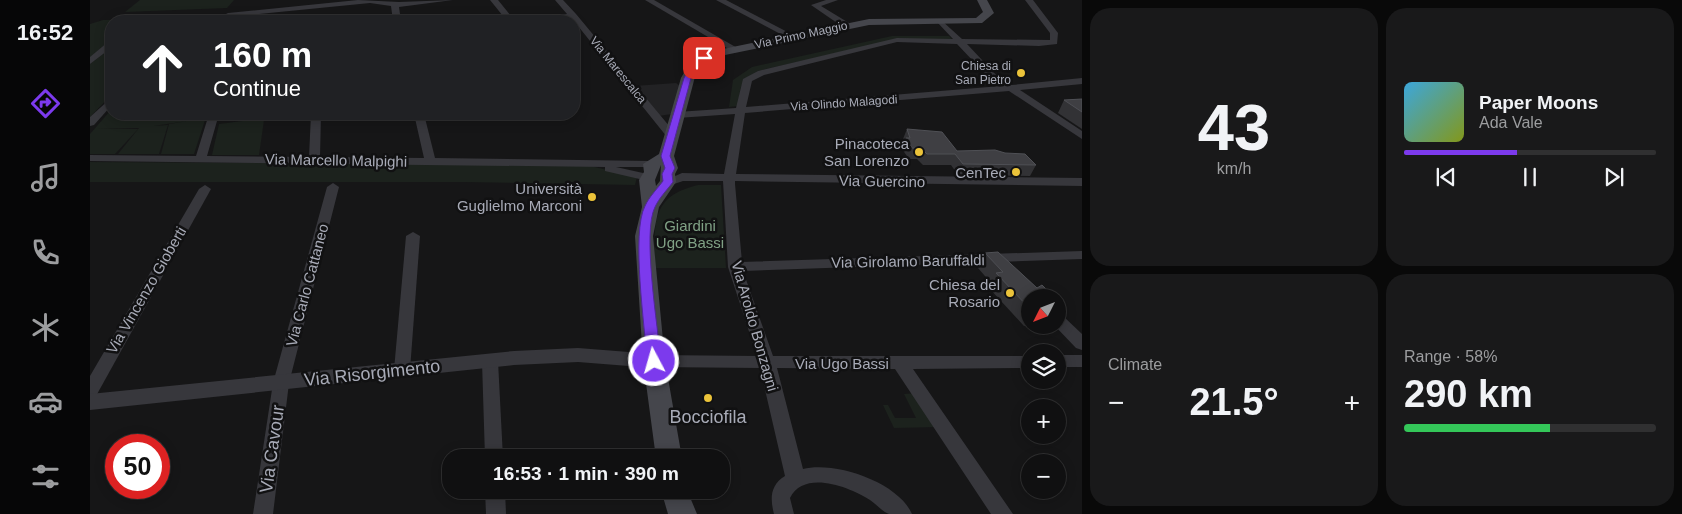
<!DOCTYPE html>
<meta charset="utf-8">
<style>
body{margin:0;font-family:Arial,sans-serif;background:#19191a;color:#f1f3f6;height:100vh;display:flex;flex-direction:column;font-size:19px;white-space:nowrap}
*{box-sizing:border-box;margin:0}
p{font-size:16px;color:#9c9d9f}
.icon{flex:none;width:28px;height:28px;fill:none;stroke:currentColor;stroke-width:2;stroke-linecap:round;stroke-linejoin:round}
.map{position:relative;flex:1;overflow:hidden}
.side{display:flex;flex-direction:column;gap:8px;padding:8px;background:#090909;width:600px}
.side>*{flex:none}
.hud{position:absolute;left:15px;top:15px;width:475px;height:105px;border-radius:20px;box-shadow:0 2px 12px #0003,0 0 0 1px #303031;background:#202124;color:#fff;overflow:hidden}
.needle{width:32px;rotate:228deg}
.buttons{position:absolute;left:931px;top:289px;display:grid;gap:10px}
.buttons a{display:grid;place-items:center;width:45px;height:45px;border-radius:50%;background:#101011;box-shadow:0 2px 12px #0003,0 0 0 1px #303031;font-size:25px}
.speed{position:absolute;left:15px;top:434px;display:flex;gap:10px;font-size:25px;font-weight:700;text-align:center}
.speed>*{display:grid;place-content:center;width:65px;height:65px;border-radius:50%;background:#101011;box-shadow:0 2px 12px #0003,0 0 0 1px #303031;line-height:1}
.speed .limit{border:8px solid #d22;background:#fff;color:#111}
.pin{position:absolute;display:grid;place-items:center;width:42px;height:42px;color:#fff;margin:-21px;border-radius:10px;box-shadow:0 2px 8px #0006}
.me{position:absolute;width:55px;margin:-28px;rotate:354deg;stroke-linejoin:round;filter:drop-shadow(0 0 4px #0008)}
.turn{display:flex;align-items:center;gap:18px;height:105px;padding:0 25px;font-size:22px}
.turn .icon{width:65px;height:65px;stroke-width:2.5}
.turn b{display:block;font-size:35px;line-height:42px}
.big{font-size:38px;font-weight:800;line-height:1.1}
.side .tile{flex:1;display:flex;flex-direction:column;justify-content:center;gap:8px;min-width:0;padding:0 18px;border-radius:20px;background:#19191a}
.side .dial{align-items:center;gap:0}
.dial b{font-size:65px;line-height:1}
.song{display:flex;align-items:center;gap:15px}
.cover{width:60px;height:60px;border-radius:8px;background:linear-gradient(135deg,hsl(200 70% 55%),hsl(70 70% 35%))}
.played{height:5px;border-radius:2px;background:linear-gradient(90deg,#7c3aed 45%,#303031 45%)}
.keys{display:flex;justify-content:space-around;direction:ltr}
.heat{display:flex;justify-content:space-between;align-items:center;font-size:28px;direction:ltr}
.charge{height:8px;border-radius:4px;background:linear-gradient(90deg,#34c759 58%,#303031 0)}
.side .tiles{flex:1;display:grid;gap:8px;grid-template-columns:repeat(2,1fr)}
.trip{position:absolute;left:352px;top:449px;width:288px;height:50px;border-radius:20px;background:#101011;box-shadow:0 2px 12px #0003,0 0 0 1px #303031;font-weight:800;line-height:50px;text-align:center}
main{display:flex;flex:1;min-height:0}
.dock{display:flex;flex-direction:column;width:90px;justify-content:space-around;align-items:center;background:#060607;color:#9c9d9f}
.dock .icon{width:35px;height:35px}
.dock .selected{color:#7c3aed}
.dock b{font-size:22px;color:#f1f3f6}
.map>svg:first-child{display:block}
.built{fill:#222224}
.green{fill:#1c221d}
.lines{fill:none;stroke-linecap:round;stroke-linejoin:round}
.minor{fill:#37373c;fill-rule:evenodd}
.tertiary{fill:#37373c;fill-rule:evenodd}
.secondary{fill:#45464c;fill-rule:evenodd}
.wall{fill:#323235}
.building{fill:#3f3f43;stroke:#4f5055}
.route{fill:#7c3aed;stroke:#51269a}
.poi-dot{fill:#ebc33a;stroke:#111112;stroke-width:2}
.labels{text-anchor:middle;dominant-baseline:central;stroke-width:5;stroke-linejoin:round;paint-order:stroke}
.far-street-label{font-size:12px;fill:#a8abb7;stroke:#111112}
.far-poi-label{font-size:12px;fill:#a8abb7;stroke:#111112;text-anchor:end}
.poi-label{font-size:15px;fill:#a8abb7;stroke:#111112;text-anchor:end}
.street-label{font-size:15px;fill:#a8abb7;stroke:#111112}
.park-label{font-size:15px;fill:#80a185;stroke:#111112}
.near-street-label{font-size:18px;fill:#a8abb7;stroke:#111112}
.near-poi-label{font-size:18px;fill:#a8abb7;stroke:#111112}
</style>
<main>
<nav class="dock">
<b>16:52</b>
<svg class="icon selected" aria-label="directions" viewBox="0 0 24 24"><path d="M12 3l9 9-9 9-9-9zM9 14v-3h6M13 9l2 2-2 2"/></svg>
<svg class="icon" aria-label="music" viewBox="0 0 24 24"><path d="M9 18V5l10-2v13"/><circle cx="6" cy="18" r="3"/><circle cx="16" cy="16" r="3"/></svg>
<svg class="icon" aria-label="phone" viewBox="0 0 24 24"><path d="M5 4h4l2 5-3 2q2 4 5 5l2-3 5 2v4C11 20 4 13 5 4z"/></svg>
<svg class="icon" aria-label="climate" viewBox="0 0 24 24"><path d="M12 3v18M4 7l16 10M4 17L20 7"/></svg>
<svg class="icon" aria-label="car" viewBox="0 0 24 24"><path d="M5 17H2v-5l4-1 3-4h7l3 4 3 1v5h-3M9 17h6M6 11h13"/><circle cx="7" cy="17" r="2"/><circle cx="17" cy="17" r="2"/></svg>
<svg class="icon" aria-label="filters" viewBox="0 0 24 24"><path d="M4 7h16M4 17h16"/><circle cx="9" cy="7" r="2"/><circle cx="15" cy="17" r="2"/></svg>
</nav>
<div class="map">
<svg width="992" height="514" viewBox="0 0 992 514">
<rect width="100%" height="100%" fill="#161617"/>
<polygon class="built" points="586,83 591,87 582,114 568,116 544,86"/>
<g class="green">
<polygon points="50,0 144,0 137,8 35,12"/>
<polygon points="54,19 21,21 21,40 0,58 0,24 13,20"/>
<path d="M802,36H859L862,39H808L668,71C649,82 651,85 648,106L639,107L643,80L662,67Z"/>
<polygon points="21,48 21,95 0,117 0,64"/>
<polygon points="21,110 21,114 117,114 104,154 71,154 79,124 98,121 63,126 78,125 69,154 28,154 49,128 8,129 48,129 25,154 0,154 0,134"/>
<polygon points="167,119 167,121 174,120 169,155 122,155 129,124"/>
<polygon points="0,162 496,165 547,177 545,185 373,182 0,182"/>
<path d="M608,185H631L636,268H564C566,225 558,197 608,185Z"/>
<polygon points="828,393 849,427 804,428 793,405 798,405 805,418 826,418 814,394"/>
</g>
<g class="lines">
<g class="minor">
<polygon points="268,0 309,2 363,0 309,7 311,21 303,21 301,6 280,3 138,17 134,15 138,13"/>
<polygon points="400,0 408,0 425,21 417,21"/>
<polygon points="465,0 473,0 486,14 585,133 585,137 577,137 484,21 480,19 441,21 445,19 477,14"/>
<polygon points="555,0 564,0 649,49 642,51"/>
<polygon points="626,0 636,0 707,37 700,39"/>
<polygon points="736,0 748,0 731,6 759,23 759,27 753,27 721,5"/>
<path d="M935,0H943L968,33L967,44L949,46L877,44L908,77L922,85L992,78V84L930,90L992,131V139L919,91L655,113L646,174L992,178V186L645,181V184L652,262L992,251V259L653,271L683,356H940V368L823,369L923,514H901L805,369L687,368L713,469C745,461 808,482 822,514C815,514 805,514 799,514C793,512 786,504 780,500C760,487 714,469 700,498L704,514H684C680,499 680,485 695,476L670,368L564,367L558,365L556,361L558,357L564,355L667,356L638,267L633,181H593L578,186L572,182L592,173L634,174L645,114L587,118L582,115L587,112L646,108L653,79L668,71L807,38L863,39L847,22L851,20L872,39L960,40V33ZM807,42L867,44L902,81L911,86L656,107L662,81L674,75Z"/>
<polygon points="18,42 21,42 21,48 0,64 0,57"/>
<polygon points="21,98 21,106 4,125 0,126 0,117"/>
<polygon points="119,114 129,114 117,156 219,157 221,114 231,114 230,157 334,158 324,114 334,114 345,158 562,161 568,164 562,167 526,167 562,175 564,177 558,181 515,171 515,167 0,161 0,155 106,156"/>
<polygon points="243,183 249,187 199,383 183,514 163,514 183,383 237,187"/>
<polygon points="115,185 121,189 6,396 0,398 0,376 109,189"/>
<polygon points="323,232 330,236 320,370 318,374 312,376 306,374 304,370 316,236"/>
<polygon points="968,315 973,316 992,334 992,350 986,348 964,325 968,325"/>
<polygon points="400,355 406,357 408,361 413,458 395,458 392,361 394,357"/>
<rect x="968" y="355" width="24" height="12"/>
<polygon points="395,490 415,490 416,514 396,514"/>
</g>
<polygon class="tertiary" points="488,348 564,354 571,356 574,361 571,366 564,368 488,362 424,365 0,410 0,394 424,351"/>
<g class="secondary">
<path d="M887,0H897L904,13L892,23L779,25L635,55L615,63L606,73L584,156L588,168L585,174L586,182L569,207L563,236L575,361L592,458H566L553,361L545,236L552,207L549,180L554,172L553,164L569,154L591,78C599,62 611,55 628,50L779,19L886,18L893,12ZM571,165L570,181L566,186L565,180Z"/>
<polygon points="571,490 597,490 607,514 578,514"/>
</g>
</g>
<g class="wall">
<polygon points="992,99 992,129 968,113 974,100"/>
<polygon points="817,129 867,151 946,165 940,176 868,175 861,165 833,165 827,159 819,159 812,149 814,142 813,139"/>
<polygon points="895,253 940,298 940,325 947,325 934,326 899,288 901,283 888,268"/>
<polygon points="968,300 975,308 968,321"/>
</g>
<g class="building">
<polygon points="992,99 992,112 974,100"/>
<polygon points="817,129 852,132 867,151 905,150 915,153 935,154 946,165 873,164 865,154 837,154 831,148 822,148 816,138 820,138"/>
<polygon points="908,252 947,288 952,285 965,298 940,298 940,309 906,273 913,272 895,253"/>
<polygon points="968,300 975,308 968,309"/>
</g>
<path class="route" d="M612,57L618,58L608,66L601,78L580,156L585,168L582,174L583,182C577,190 569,198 565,207C552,232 568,328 571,361L564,366L557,361C555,327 541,233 555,206C559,197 567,189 573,181L572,174L575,168L571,156L594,78L602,63Z"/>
<g class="poi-dot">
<circle cx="931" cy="73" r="5"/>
<circle cx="829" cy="152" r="5"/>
<circle cx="926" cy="172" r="5"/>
<circle cx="502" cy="197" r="5"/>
<circle cx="920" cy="293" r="5"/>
<circle cx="618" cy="398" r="5"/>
</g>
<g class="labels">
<g class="far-street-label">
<text transform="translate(711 35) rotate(-12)">Via Primo Maggio</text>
<text transform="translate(528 70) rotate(51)">Via Marescalca</text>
<text transform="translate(754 103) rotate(-4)">Via Olindo Malagodi</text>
</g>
<g class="far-poi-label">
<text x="921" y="66">Chiesa di<tspan x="921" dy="14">San Pietro</tspan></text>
</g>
<g class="poi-label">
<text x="819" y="143">Pinacoteca<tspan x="819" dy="17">San Lorenzo</tspan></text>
<text x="916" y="172">CenTec</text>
<text x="492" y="188">Università<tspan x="492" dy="17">Guglielmo Marconi</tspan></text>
<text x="910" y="284">Chiesa del<tspan x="910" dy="17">Rosario</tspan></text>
</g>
<g class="street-label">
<text transform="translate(246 160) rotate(1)">Via Marcello Malpighi</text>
<text transform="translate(792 181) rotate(1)">Via Guercino</text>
<text transform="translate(818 261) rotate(-1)">Via Girolamo Baruffaldi</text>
<text transform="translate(217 285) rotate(-75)">Via Carlo Cattaneo</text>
<text transform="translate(56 290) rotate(-60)">Via Vincenzo Gioberti</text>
<text transform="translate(665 326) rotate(74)">Via Aroldo Bonzagni</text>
<text x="752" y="363">Via Ugo Bassi</text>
</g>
<g class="park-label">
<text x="600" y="225">Giardini<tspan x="600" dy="17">Ugo Bassi</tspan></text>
</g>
<g class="near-street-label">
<text transform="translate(282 373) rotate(-6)">Via Risorgimento</text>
<text transform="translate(182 449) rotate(-82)">Via Cavour</text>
</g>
<g class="near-poi-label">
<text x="618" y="417">Bocciofila</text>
</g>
</g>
</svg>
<div class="buttons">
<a><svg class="needle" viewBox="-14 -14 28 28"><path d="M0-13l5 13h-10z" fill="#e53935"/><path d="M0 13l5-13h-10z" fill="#9c9d9f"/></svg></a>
<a><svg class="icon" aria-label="layers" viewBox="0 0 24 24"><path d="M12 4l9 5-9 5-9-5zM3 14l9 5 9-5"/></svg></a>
<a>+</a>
<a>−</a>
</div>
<div class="speed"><div class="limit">50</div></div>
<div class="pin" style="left:614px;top:58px;background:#d93025"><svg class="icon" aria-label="arrive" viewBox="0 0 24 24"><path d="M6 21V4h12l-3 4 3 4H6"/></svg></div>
<svg class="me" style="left:564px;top:361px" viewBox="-20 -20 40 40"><circle r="17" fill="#7c3aed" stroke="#fff" stroke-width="3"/><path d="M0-11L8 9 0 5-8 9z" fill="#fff"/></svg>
<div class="trip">16:53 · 1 min · 390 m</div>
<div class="hud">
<div class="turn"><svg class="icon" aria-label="ahead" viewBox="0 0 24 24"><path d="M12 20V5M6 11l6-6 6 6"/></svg><div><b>160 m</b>Continue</div></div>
</div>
</div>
<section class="side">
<div class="tiles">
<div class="tile dial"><b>43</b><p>km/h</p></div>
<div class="tile">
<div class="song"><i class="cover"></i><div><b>Paper Moons</b><p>Ada Vale</p></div></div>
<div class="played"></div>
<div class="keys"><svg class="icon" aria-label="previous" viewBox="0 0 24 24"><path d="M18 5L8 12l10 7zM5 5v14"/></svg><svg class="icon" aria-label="pause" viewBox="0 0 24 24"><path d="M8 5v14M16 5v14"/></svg><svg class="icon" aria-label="next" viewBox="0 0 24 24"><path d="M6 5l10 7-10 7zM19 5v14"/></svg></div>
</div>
<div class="tile"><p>Climate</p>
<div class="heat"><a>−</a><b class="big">21.5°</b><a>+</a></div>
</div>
<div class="tile"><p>Range · 58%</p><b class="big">290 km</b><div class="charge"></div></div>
</div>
</section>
</main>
